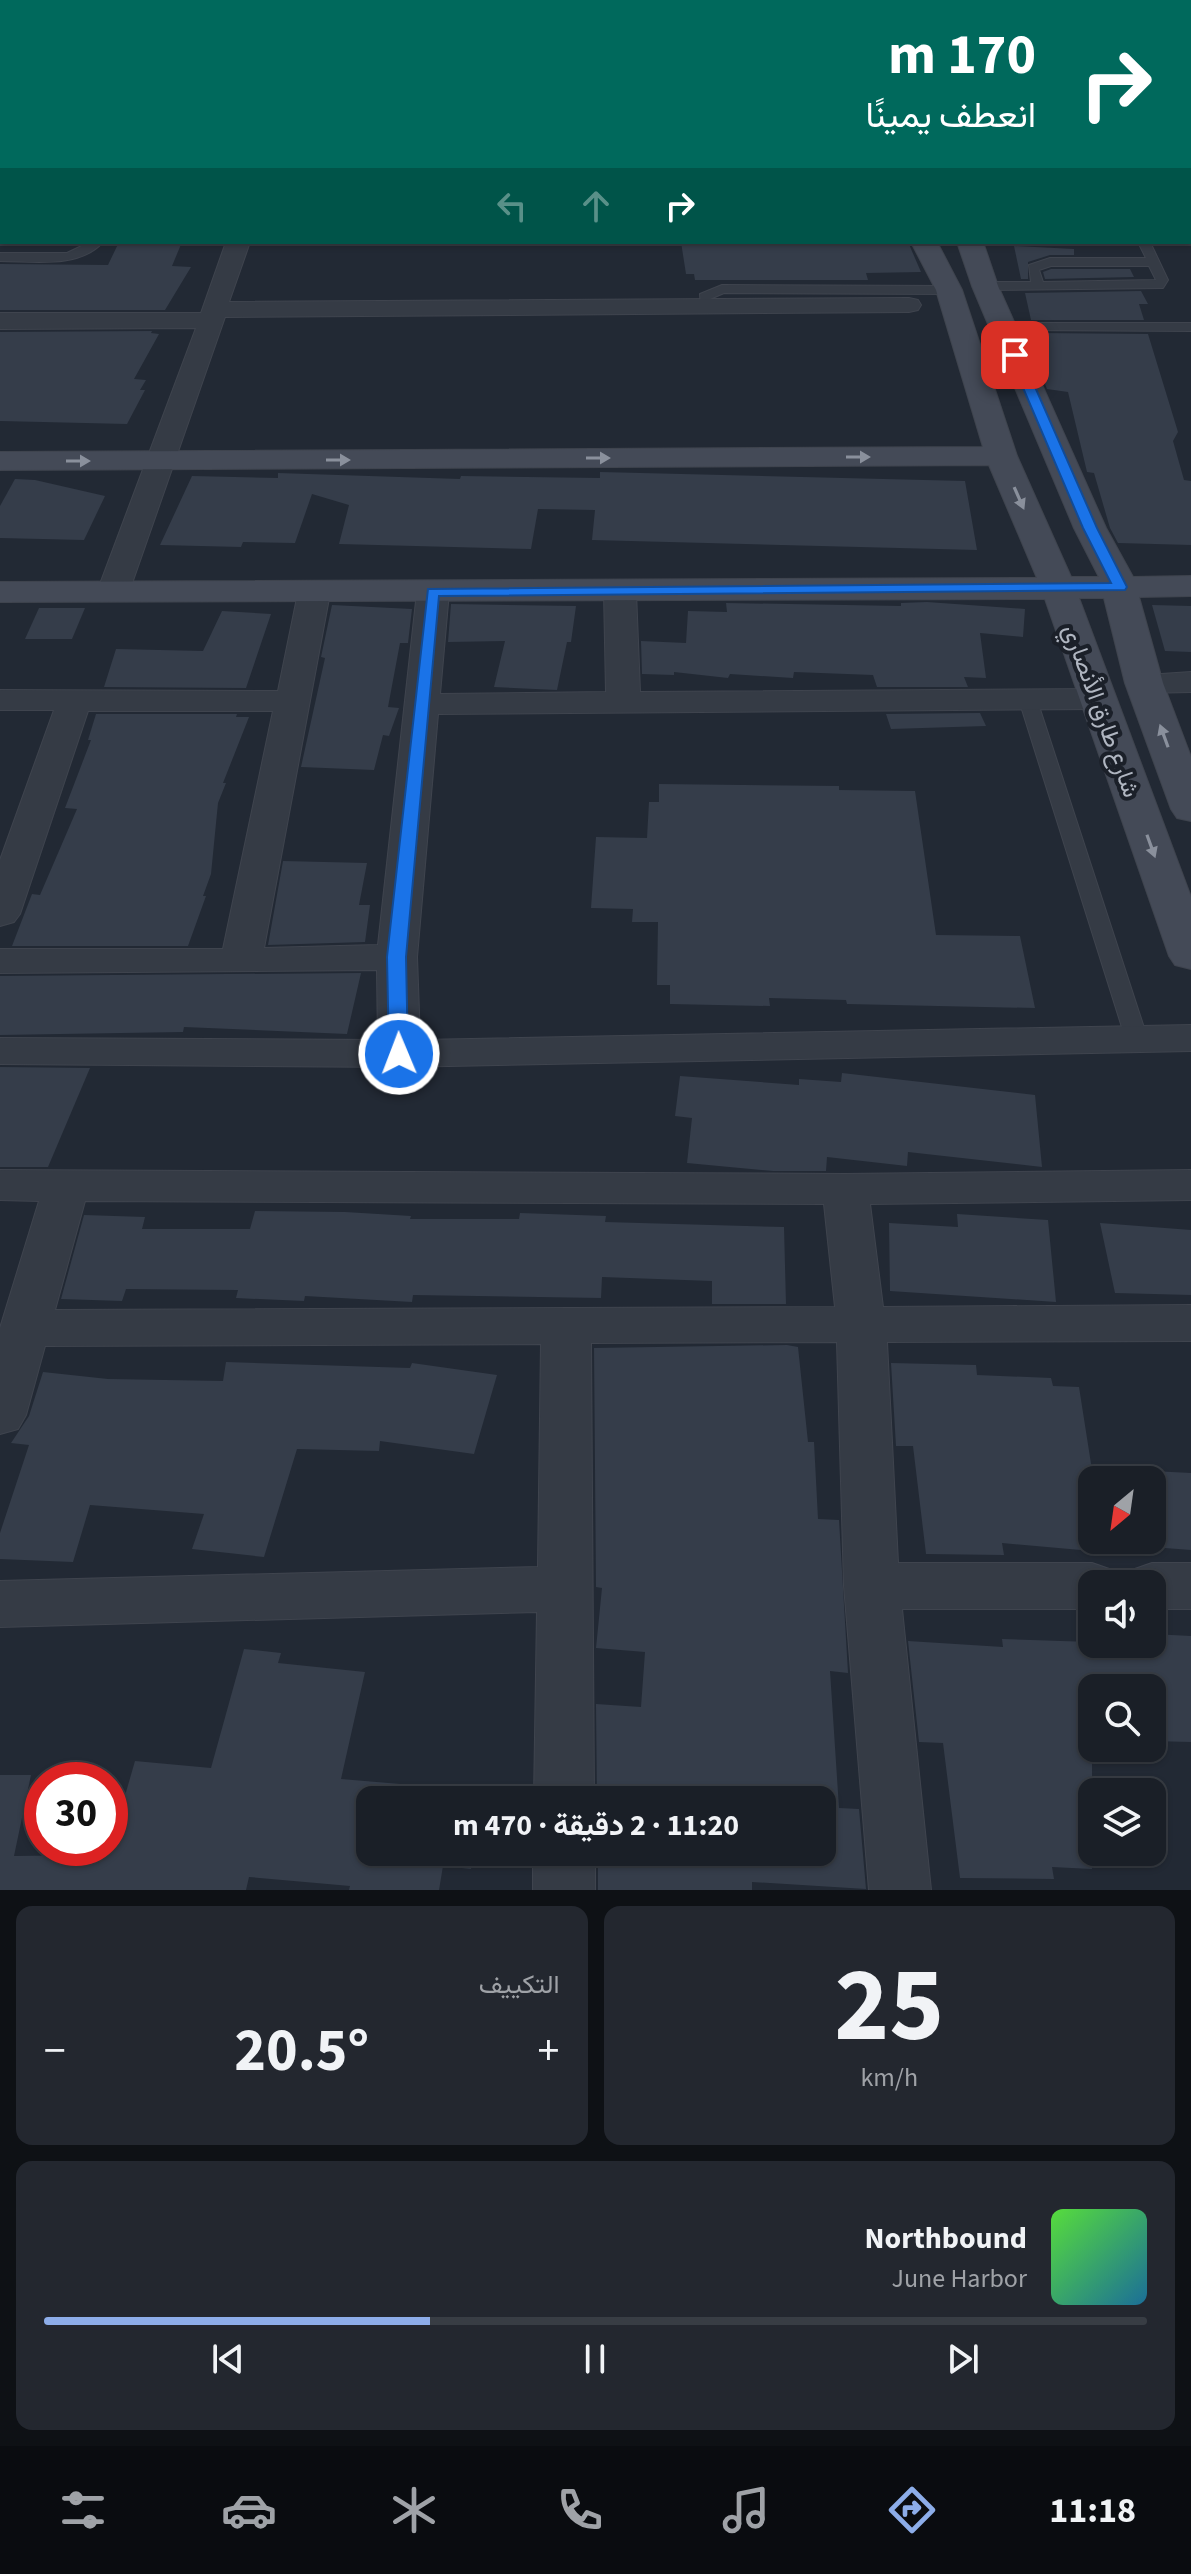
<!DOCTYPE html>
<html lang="ar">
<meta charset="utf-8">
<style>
body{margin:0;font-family:"Source Sans 3",Vazirmatn,sans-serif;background:#23272f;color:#f1f3f6;direction:rtl;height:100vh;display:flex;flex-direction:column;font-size:30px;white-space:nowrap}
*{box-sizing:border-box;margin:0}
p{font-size:26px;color:#9fa2a7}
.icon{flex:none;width:44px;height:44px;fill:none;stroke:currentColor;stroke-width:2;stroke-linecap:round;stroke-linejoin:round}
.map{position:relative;height:1890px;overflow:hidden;direction:ltr}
.panel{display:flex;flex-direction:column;gap:16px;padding:16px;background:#0e1115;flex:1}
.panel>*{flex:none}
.hud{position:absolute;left:0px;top:0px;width:1192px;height:244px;box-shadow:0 2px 6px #0004,0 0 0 2px #383d44;direction:rtl;background:#00695c;color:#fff;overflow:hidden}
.needle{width:52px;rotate:209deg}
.fabs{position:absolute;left:1078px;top:1466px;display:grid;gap:16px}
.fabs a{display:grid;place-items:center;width:88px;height:88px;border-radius:16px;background:#1a1f27;box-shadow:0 2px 6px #0004,0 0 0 2px #383d44;font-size:40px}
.speed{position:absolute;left:24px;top:1762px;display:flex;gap:16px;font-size:40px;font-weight:700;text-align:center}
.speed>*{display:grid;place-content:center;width:104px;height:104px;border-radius:50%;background:#1a1f27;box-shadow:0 2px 6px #0004,0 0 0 2px #383d44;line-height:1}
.speed .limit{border:12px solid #d22;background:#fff;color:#111}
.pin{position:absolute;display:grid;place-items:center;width:68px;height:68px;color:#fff;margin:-34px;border-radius:16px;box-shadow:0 4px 12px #0006}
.me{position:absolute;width:88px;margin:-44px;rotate:359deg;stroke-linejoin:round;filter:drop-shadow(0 0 6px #0008)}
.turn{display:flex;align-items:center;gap:28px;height:168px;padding:0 24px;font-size:36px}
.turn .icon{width:104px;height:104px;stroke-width:2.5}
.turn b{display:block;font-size:56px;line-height:68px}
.lanes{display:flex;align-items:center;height:76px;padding:0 24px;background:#0003;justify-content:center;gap:40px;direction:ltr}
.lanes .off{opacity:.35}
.big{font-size:60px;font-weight:700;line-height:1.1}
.panel .card{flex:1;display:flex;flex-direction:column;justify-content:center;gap:12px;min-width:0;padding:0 28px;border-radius:16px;background:#23272f}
.panel .dial{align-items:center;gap:0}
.dial b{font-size:104px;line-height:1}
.song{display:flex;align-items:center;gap:24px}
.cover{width:96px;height:96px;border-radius:12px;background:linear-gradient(135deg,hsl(110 70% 55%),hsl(200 70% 35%))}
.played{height:8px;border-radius:4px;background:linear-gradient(90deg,#8dade9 35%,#383d44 35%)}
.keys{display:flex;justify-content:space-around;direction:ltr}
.heat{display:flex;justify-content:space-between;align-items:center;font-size:44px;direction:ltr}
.panel .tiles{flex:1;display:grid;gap:16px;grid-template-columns:1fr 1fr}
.card:last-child{grid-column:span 2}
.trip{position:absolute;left:356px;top:1786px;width:480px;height:80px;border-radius:16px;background:#1a1f27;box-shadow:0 2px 6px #0004,0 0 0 2px #383d44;font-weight:700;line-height:80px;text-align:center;direction:rtl}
.dock{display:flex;height:128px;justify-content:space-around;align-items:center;background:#0a0c10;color:#9fa2a7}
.dock .icon{width:56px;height:56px}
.dock .active{color:#8dade9}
.dock b{font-size:36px;color:#f1f3f6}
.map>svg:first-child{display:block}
.building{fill:#353d4a}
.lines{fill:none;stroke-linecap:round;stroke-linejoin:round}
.lane-casing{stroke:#3f444e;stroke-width:2}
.street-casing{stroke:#3f444e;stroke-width:2}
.secondary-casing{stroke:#3f444e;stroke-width:2}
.highway-casing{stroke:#40464f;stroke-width:2}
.lane{fill:#353b45;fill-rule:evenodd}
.street{fill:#353b45;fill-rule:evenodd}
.secondary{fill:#444a57;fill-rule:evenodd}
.highway{fill:#6a6253;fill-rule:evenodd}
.oneway{fill:#8a909c}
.route{fill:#1a73e8;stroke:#114b97;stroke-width:2}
.labels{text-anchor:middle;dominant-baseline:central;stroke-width:8;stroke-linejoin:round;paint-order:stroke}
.far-street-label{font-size:24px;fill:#b0b6c1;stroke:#1b2029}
</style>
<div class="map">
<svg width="1191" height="1890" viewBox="0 0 1191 1890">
<rect width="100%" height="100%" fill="#222934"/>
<g class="building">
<polygon points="119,242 182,242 172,266 191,267 165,310 0,310 0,264 108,265"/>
<polygon points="681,242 908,242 921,272 866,273 868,280 695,280 694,274 686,274"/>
<polygon points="1014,246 1074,249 1074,255 1050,255 1028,262 1028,279 1021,279"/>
<polygon points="1051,269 1130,269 1134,277 1045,279 1043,272"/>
<polygon points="1141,291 1148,304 1139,304 1144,320 1031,320 1025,293"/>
<polygon points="152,331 151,333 159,334 134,379 146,380 140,390 145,390 127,424 0,421 0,332"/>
<polygon points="1035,333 1148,334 1178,432 1173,441 1184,480 1191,481 1191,545 1118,543 1110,528 1094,473 1087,472 1068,392 1047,389 1045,384"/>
<polygon points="600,472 965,481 977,550 592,540 595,510 538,509 531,549 339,544 349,505 312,494 295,543 243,542 241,547 160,545 192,476 278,478 278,473 460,479 461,476 600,478"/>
<polygon points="15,479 35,480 105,496 84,540 0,538 0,506"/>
<polygon points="927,602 1025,609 1023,637 980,633 986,678 964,677 968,687 877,687 873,675 794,672 793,678 730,674 728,678 674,672 674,675 642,674 641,641 686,643 688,611 727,612 726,603 901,606 901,603"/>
<polygon points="451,604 576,606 571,642 567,642 557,690 494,687 505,641 448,642"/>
<polygon points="332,605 412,609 408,643 400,643 388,707 399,708 389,736 383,735 374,770 301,767 325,658 321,657"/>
<polygon points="1152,605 1191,606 1191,652 1165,651"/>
<polygon points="39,608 85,608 72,639 25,639"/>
<polygon points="222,611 271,614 246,688 104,687 116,649 203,651"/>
<polygon points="980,713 986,726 891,729 886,714"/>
<polygon points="96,714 237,714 236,717 249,717 223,783 226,783 218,803 211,874 203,896 206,896 188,946 12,946 32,894 40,895 77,809 65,808 91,740 88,740"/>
<polygon points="659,784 839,786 839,790 915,791 936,935 1020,936 1035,1008 847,1004 846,1000 769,998 770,1006 670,1004 670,985 657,985 658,922 632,922 633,909 591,908 596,837 647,838 649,802 659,802"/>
<polygon points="283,861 367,863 359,905 370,905 365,942 268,945"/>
<polygon points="361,973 347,1034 184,1027 183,1032 0,1035 0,976"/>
<polygon points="0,1067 90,1068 48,1167 0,1167"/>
<polygon points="842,1073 1035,1095 1042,1167 908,1152 907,1166 827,1157 826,1171 773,1171 687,1163 692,1118 675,1116 680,1076 799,1085 799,1079 841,1082"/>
<polygon points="255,1211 345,1212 411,1216 410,1219 519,1219 520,1213 606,1216 605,1222 784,1227 786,1304 712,1304 712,1281 602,1277 601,1298 413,1295 412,1302 305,1296 304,1301 236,1298 238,1290 126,1289 122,1301 61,1299 84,1215 145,1217 142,1229 250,1229"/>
<polygon points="957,1214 1048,1220 1056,1302 890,1291 889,1223 958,1227"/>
<polygon points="1100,1223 1191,1230 1191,1295 1115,1293"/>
<polygon points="787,1345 798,1347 808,1442 814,1442 818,1519 839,1520 848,1673 830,1671 839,1808 859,1809 866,1889 752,1882 752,1890 598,1890 598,1852 822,1852 822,1800 597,1800 596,1704 641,1707 645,1652 596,1648 602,1588 596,1587 594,1348"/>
<polygon points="226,1362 410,1368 412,1363 497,1375 474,1454 380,1441 379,1451 297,1449 264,1557 192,1549 204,1514 90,1505 73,1562 0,1559 0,1533 29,1445 11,1443 29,1416 43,1372 108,1379 223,1381"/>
<polygon points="891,1363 976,1365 977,1375 1051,1378 1053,1386 1079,1387 1092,1470 1092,1551 1002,1543 1004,1555 926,1554 913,1446 896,1446"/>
<polygon points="1152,1471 1191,1473 1191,1550 1152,1547"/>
<polygon points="1152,1634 1191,1636 1191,1742 1152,1741 1152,1688 1092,1688 1092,1869 1052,1867 1054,1879 960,1878 943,1743 919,1742 908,1641 1003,1647 1002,1639 1152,1644"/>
<polygon points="244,1649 281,1653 278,1663 365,1672 341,1779 483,1791 482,1800 370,1800 370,1852 474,1852 471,1869 443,1866 439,1890 349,1890 350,1886 249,1877 246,1890 0,1890 0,1775 31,1775 14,1856 98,1855 100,1850 109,1851 135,1761 211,1768"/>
</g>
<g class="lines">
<defs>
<g id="lane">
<rect x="0" y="217" width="2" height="6"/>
<path d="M90,242H103C79,269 33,261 0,261V253H67Z"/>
<path d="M1138,242H1150L1168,280L1163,288L985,290L979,286L985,282H1031L1029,265L1050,258H1146ZM1051,266H1149L1156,280L1043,282L1039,270Z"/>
<polygon points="722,285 949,286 955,290 949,294 724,293 710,299 709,308 701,308 700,294"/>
<polygon points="998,323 1191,323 1191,331 1002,330 998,329"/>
<polygon points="1028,695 1037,700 1148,1040 1144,1045 1130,1045 1126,1040 1019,700"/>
</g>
<g id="street">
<polygon points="122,0 140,0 120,2"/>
<polygon points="291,0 309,0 290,2"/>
<polygon points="322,0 340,0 321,2"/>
<rect x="467" y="0" width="18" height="2"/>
<polygon points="928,0 946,0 947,2 929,2"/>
<polygon points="1103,0 1121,0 1122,2 1104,2"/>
<rect x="0" y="6" width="2" height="10"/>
<rect x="1190" y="32" width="1" height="10"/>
<rect x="1190" y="97" width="1" height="13"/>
<rect x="1190" y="143" width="1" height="14"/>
<polygon points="226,242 250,242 229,302 909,298 918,300 921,305 918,310 909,312 225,317 129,592 124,599 113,601 102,599 97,592 196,328 0,329 0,313 201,313"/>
<polygon points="433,583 444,585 449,592 440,694 606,692 604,592 609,585 620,583 631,585 636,592 640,692 1097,689 1109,692 1114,699 1109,706 1097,709 438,714 417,957 420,1040 1191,1025 1191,1051 399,1067 0,1064 0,1038 378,1040 377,970 0,973 0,949 223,949 273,711 88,711 20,914 14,922 0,926 0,860 54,710 0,710 0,690 278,691 298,593 303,586 314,584 325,586 330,593 264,948 378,945 417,592 422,585"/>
<polygon points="1191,672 1191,692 1144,693 1132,690 1127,683 1132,676"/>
<path d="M0,1170L845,1174L1191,1170V1200L870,1204L883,1307L1191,1305V1341L887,1342L898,1563H1092L1112,1570L1119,1584H1092V1609H902L931,1890H869L844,1586L837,1342L591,1343L594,1800H534L537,1612L0,1627V1581L538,1567L541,1344L45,1346L26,1415L18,1429L0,1434V1328L39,1201L0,1200ZM85,1201L824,1204L835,1307L55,1310Z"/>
<polygon points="1152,1563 1191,1563 1191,1609 1152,1609 1152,1584 1125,1584 1132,1570"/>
<rect x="533" y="1852" width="62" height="38"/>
</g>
<g id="secondary">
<rect x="0" y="178" width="2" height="14"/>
<rect x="1190" y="199" width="1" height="14"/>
<polygon points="911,242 937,242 962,290 1017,456 1071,577 1099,577 1074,528 972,286 957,242 983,242 998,286 1106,528 1133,577 1191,576 1191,596 1139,597 1163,683 1191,757 1191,821 1177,818 1171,809 1125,683 1104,598 1079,598 1191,897 1191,969 1175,965 1169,956 1045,599 0,602 0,582 1037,578 989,465 0,470 0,452 983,447 936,290"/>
</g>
<g id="highway">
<rect x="1190" y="182" width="1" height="14"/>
<rect x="0" y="187" width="2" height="14"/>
</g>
</defs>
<use href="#lane" class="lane-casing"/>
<use href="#street" class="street-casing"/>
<use href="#secondary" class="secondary-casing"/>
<use href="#highway" class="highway-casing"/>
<use href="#lane" class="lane"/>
<use href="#street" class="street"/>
<use href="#secondary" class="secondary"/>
<use href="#highway" class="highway"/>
</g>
<defs><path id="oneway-solid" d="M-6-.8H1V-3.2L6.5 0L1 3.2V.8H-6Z" transform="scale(2)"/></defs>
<g class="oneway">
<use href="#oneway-solid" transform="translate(858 457)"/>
<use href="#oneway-solid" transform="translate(598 458)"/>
<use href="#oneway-solid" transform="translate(338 460)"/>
<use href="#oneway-solid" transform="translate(78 461)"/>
<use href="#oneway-solid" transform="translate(1019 498) rotate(66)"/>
<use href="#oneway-solid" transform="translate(1164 736) rotate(-110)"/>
<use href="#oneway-solid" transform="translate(1151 846) rotate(70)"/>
</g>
<polygon class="route" points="1015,351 1021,355 1097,528 1127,587 1125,590 439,596 406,957 408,1054 399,1060 392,1058 389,1054 387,957 428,589 1111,583 1083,528 1009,355"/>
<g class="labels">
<g class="far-street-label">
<text transform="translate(1101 711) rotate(70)">شارع طارق الأنصاري</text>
</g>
</g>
</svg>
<div class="fabs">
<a><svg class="needle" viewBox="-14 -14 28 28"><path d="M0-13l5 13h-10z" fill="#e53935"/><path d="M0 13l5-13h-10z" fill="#9fa2a7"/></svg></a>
<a><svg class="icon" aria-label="sound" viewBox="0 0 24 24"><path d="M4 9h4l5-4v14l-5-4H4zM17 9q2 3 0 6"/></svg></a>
<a><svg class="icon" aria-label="search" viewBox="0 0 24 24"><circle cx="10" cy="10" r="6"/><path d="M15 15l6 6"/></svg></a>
<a><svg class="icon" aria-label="layers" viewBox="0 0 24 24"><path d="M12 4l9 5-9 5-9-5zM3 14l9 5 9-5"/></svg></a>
</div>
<div class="speed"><div class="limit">30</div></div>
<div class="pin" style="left:1015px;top:355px;background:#d93025"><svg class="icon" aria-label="arrive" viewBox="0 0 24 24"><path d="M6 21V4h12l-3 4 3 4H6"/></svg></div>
<svg class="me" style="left:399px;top:1054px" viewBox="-20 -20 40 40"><circle r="17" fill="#1a73e8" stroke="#fff" stroke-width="3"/><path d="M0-11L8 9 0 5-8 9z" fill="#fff"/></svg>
<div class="trip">11:20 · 2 دقيقة · 470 m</div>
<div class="hud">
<div class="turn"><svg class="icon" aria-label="right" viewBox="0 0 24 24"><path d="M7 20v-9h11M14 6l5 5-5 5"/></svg><div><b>170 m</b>انعطف يمينًا</div></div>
<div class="lanes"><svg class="icon off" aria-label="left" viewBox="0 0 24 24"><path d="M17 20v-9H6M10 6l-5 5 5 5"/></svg><svg class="icon off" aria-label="ahead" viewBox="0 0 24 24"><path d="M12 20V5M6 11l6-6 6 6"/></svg><svg class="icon" aria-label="right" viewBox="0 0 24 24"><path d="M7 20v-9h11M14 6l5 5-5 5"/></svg></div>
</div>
</div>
<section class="panel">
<div class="tiles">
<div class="card dial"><b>25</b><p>km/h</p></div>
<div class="card"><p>التكييف</p>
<div class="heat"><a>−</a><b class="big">20.5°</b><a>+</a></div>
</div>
<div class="card">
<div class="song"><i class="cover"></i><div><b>Northbound</b><p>June Harbor</p></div></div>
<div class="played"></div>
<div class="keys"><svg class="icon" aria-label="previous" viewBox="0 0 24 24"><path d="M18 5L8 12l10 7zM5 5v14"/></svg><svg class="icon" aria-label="pause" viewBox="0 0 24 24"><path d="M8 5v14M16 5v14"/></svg><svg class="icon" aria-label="next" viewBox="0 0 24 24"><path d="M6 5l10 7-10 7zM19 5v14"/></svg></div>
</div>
</div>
</section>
<nav class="dock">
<b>11:18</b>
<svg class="icon active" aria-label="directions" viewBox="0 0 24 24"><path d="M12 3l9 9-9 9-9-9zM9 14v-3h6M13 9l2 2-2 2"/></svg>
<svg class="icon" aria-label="music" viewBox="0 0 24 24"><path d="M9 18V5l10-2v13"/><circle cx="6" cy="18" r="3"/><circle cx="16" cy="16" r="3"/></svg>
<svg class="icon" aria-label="phone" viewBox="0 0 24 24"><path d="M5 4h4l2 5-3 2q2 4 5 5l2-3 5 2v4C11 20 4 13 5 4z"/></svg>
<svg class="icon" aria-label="climate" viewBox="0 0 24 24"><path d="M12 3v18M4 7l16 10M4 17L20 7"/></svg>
<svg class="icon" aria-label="car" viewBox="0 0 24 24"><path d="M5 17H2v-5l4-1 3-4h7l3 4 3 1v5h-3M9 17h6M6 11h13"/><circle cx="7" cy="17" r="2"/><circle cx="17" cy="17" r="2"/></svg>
<svg class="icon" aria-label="filters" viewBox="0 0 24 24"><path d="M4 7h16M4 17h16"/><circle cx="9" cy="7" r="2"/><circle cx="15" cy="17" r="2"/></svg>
</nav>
